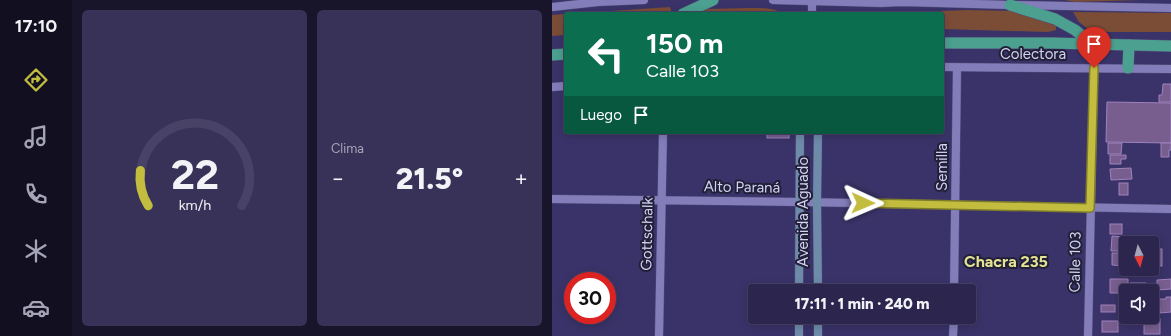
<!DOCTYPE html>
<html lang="es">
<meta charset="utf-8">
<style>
body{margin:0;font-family:Figtree,sans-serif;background:#383259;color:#f1f3f6;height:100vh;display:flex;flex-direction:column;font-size:15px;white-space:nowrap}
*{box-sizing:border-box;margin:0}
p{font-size:13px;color:#a6a5b7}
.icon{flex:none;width:22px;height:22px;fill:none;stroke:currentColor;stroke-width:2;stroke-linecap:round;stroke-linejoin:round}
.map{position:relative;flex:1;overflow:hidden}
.details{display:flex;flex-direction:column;gap:10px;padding:10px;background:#18152b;width:480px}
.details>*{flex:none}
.top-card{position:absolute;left:12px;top:12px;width:380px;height:122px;border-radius:4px;box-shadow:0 2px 10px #0003,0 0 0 1px #484366;background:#0b6e4f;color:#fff;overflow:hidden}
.needle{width:26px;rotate:174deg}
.tools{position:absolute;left:567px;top:236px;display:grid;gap:8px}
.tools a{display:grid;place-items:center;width:40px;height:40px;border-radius:4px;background:#2c264f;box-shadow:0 2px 10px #0003,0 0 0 1px #484366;font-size:20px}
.speed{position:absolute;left:12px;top:272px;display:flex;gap:8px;font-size:20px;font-weight:700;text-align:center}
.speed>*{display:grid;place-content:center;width:52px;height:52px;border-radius:50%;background:#2c264f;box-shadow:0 2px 10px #0003,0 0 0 1px #484366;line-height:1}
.speed .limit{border:6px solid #d22;background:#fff;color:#111}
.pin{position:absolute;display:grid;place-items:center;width:34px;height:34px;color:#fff;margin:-41px -17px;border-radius:50% 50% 50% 0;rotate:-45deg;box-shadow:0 0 4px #0007}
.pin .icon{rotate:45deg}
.me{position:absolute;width:44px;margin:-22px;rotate:91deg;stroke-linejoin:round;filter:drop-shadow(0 0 3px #0008)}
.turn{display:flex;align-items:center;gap:14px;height:84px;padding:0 16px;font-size:18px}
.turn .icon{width:52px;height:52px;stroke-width:2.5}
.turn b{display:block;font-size:28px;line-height:34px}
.then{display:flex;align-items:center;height:38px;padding:0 16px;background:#0003;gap:8px;font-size:15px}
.big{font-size:30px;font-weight:800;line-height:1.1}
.details .widget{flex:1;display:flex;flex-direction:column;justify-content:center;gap:6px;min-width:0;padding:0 14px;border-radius:6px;background:#383259}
.details .dial{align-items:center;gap:0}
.dial svg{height:104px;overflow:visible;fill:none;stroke:#484366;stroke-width:7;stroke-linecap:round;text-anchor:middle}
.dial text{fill:#f1f3f6;stroke:none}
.heat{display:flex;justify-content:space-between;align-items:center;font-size:22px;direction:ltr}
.details .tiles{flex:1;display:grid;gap:10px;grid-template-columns:repeat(2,1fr)}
.trip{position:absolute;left:196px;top:284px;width:228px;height:40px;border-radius:4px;background:#2c264f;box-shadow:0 2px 10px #0003,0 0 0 1px #484366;font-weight:800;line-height:40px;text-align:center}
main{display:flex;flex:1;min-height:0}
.menu{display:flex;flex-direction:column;width:72px;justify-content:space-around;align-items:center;background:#120f20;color:#a6a5b7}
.menu .icon{width:28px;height:28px}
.menu .active{color:#c2bd3f}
.menu b{font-size:18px;color:#f1f3f6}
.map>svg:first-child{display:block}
.green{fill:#7c4d36}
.forest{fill:url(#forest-firs)}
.building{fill:#775e8f;stroke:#9f82bc}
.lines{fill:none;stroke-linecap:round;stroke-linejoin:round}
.minor-casing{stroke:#544d7b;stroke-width:9}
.secondary-casing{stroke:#544d7b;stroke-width:9}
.trunk-casing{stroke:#544d7b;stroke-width:12}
.minor{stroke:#837eba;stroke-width:8}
.secondary{stroke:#6e8baa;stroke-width:8}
.trunk{stroke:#4ba08f;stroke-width:11}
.route-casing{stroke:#7e7b29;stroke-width:10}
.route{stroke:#c2bd3f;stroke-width:7}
.labels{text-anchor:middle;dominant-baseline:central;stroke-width:4;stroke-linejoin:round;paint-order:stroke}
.street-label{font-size:15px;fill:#d3d2f3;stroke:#222038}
.neighbourhood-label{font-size:16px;font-weight:bold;fill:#e5e394;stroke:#222038}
</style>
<main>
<nav class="menu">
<b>17:10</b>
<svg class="icon active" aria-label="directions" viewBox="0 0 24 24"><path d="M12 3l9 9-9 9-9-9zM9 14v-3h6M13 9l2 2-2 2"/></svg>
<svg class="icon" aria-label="music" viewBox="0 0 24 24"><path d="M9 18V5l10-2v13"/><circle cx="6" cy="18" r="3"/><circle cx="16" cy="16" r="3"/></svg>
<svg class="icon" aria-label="phone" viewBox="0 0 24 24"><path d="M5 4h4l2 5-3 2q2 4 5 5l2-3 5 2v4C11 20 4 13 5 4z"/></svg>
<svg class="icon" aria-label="climate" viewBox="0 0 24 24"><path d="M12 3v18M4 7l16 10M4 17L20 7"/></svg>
<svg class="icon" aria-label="car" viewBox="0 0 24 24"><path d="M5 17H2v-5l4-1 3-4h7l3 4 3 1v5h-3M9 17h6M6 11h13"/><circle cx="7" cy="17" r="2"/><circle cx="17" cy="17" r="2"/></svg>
</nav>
<section class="details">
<div class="tiles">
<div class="widget dial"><svg viewBox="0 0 100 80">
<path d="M14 69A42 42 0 1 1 86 69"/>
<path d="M14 69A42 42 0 0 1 8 42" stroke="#c2bd3f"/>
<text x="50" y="56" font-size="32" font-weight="700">22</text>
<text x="50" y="72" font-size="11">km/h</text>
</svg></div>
<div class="widget"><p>Clima</p>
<div class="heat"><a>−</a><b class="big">21.5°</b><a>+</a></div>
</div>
</div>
</section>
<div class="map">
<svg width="619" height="336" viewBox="0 0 619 336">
<defs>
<pattern id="forest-firs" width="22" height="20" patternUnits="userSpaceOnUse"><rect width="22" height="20" fill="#7c4d36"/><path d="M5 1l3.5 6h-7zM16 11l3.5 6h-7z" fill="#8e6654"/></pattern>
</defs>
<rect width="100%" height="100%" fill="#3a3369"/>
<g class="green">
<polygon points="118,7 120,13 116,14 15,14"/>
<path d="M195,8C205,8 223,7 230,14H144L156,9Z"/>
<polygon points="415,10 464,11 494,20 504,26 504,30 496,32 390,29 390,14 361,14 362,12"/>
<polygon points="521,12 619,13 619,32 540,32 527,22"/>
<polygon points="14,14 14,35 0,36 0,15"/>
</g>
<polygon class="forest" points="513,0 587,0 523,2"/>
<g class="building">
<polygon points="611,84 619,84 619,102 607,102 607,95 610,95"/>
<polygon points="555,102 619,103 619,143 554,142"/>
<rect x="215" y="132" width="22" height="6"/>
<polygon points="556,143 570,143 569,154 556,154"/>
<polygon points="609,143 619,143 619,150 617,150 617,157 609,157"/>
<polygon points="558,155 574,155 574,159 569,159 569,164 558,164"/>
<polygon points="579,168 580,179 559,180 558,169"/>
<rect x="567" y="183" width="9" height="12"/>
<rect x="558" y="224" width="12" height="10"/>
<polygon points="560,236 574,237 574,251 559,251"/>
<rect x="600" y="249" width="10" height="17"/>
<polygon points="560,253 574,253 574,266 560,265"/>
<polygon points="558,279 576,279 576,291 574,291 574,293 558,293"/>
<polygon points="619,279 619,289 605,290 605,280"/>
<polygon points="578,283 594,283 594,291 579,291"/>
<polygon points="614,297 619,297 619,312 608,313 607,299 614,299"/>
<rect x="549" y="305" width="14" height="7"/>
<rect x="592" y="319" width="16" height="15"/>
<rect x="550" y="321" width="16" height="11"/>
</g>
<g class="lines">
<defs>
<g id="minor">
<polyline points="221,0 329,3 349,2 458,5 619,8"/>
<polyline points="0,7 46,2 92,0"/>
<polyline points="260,14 260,2"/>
<polyline points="390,67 619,69"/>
<polyline points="0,87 14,86"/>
<polyline points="0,199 247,202 619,209"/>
<polyline points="402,291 405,68"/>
<polyline points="107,336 111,132"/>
<polyline points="401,336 402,317"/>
<polyline points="536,336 542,68"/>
</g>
<g id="secondary">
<polyline points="266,132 265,202 266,291"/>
<polyline points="247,291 248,132"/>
<polyline points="266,317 266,336"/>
<polyline points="247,336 247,317"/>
</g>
<g id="trunk">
<polyline points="458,5 503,19 523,30 540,44"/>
<polyline points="131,14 161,0"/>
<polyline points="390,43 499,43 619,46"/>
<polyline points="0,55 14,54"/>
<polyline points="576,68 577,45"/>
</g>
</defs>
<use href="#minor" class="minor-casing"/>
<use href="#secondary" class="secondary-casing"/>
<use href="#trunk" class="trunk-casing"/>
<use href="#minor" class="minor"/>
<use href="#secondary" class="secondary"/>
<use href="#trunk" class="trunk"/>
</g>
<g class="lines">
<defs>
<polyline id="route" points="311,203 538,208 542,68"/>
</defs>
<use href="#route" class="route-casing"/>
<use href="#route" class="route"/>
</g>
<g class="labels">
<g class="street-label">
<text x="481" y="54">Colectora</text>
<text transform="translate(390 167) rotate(-90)">Semilla</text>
<text transform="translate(190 187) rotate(1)">Alto Paraná</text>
<text transform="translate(251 212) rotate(-90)">Avenida Aguado</text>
<text transform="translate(95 234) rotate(-89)">Gottschalk</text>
<text transform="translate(523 262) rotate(-89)">Calle 103</text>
</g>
<g class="neighbourhood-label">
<text x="454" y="261">Chacra 235</text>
</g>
</g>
</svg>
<div class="tools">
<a><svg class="needle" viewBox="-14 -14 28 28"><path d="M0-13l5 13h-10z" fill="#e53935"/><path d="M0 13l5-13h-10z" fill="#a6a5b7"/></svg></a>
<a><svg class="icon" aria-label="sound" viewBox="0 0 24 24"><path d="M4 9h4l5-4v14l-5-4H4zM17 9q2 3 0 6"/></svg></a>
</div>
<div class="speed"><div class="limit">30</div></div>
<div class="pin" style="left:542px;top:68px;background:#d93025"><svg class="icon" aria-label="arrive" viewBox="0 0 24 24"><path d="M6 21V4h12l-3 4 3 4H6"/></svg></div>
<svg class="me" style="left:311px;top:203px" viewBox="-20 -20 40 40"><path d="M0-17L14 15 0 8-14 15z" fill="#c2bd3f" stroke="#fff" stroke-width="4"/></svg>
<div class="trip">17:11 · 1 min · 240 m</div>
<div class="top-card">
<div class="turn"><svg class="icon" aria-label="left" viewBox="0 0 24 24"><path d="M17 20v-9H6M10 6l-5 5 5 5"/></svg><div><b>150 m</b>Calle 103</div></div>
<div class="then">Luego<svg class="icon" aria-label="arrive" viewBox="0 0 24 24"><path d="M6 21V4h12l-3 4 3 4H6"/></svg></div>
</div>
</div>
</main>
